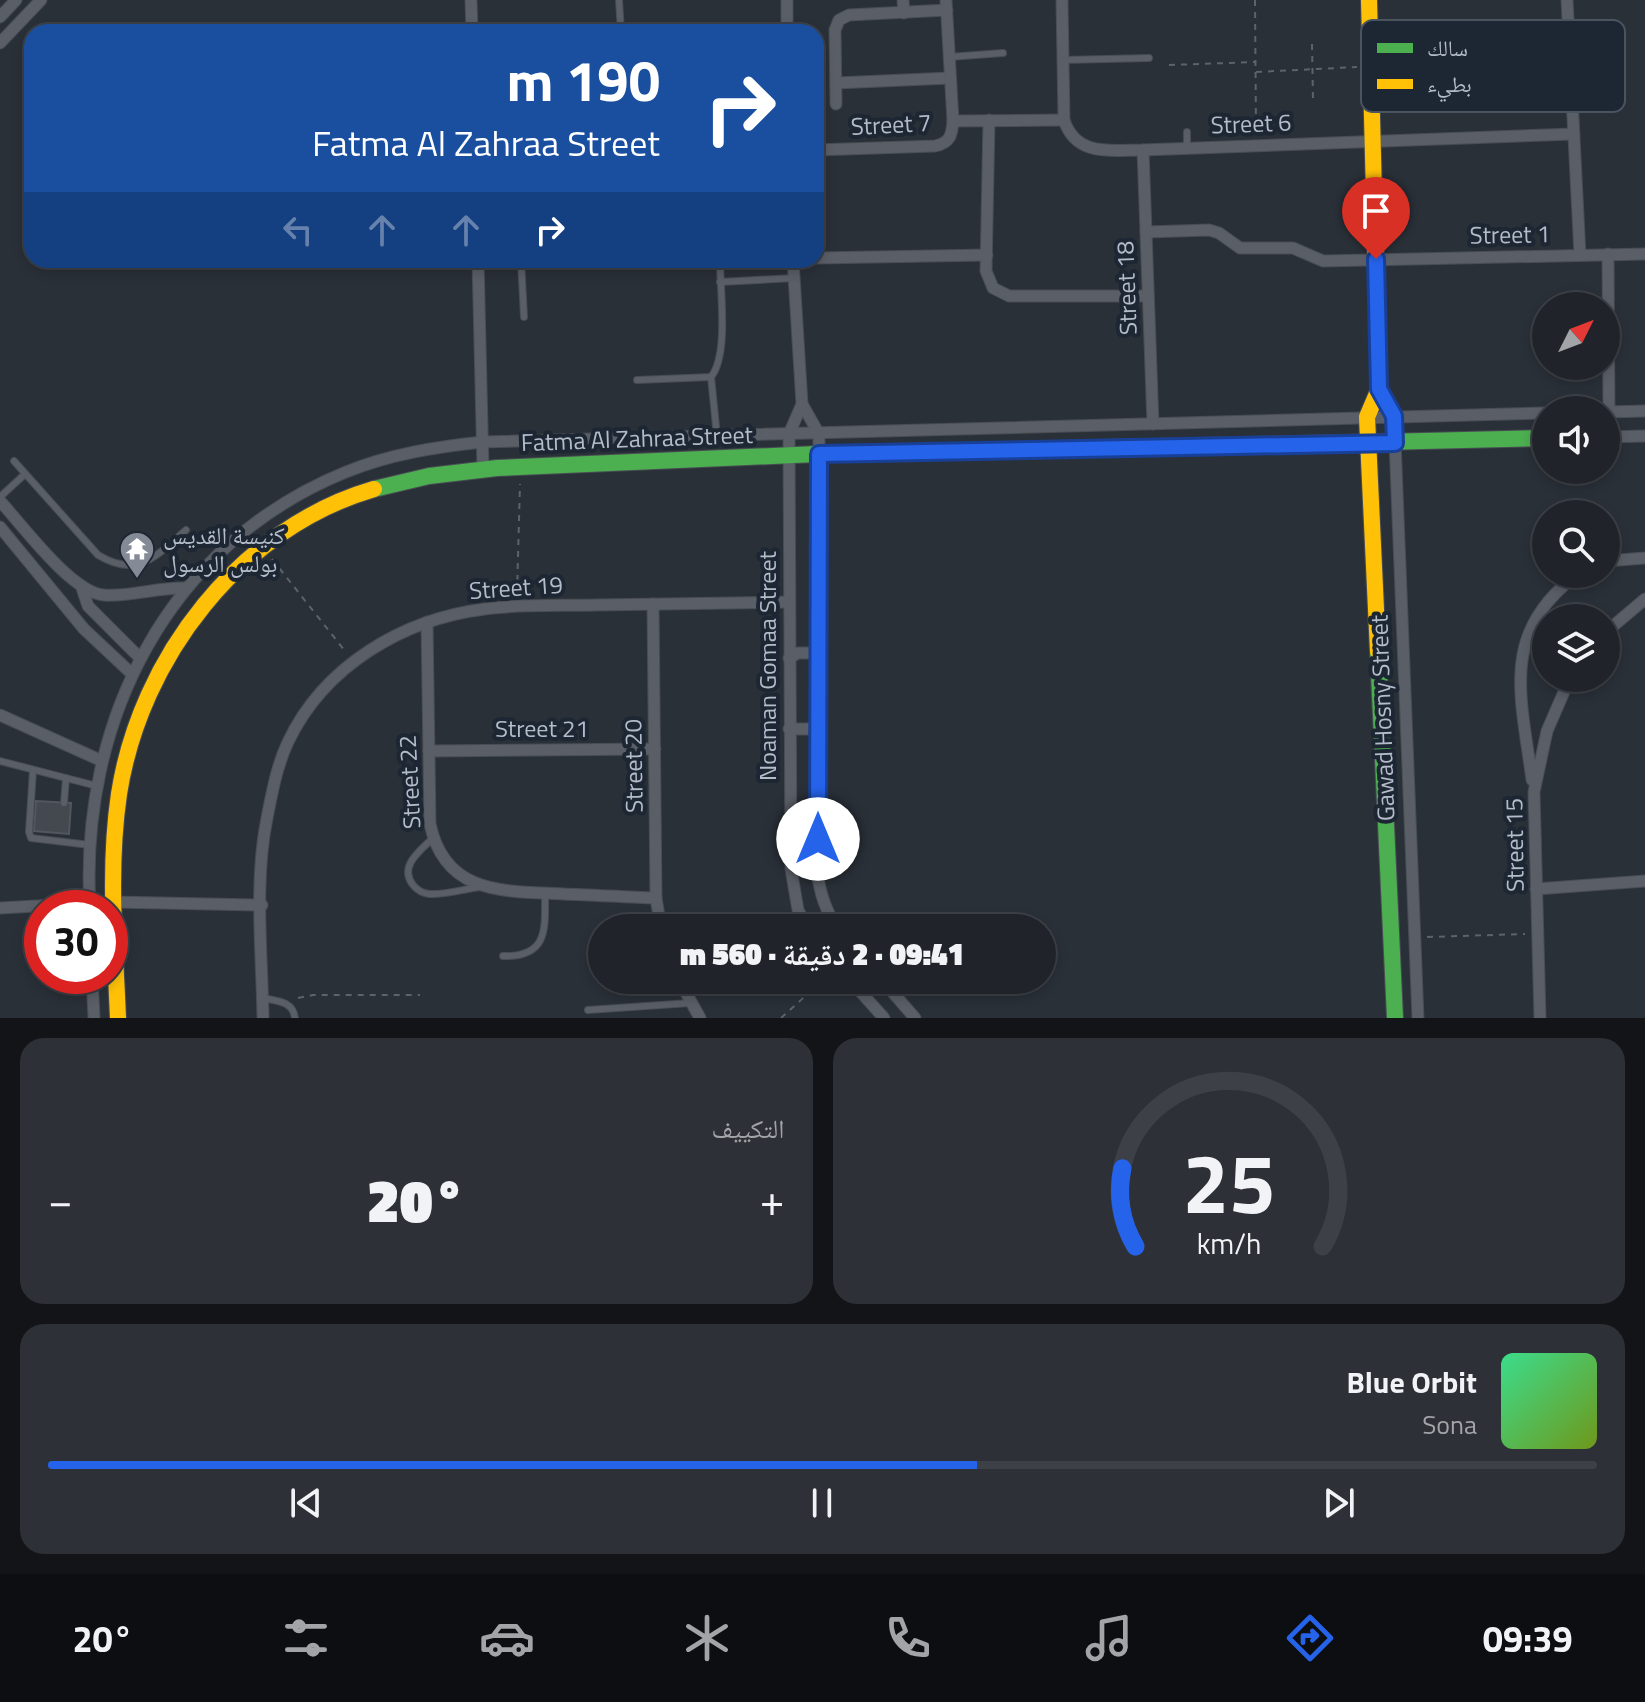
<!DOCTYPE html>
<html lang="ar">
<meta charset="utf-8">
<style>
body{margin:0;font-family:"Titillium Web","Noto Naskh Arabic",sans-serif;background:#2d3036;color:#f1f3f6;direction:rtl;height:100vh;display:flex;flex-direction:column;font-size:30px;white-space:nowrap}
*{box-sizing:border-box;margin:0}
p{font-size:26px;color:#a2a4a8}
.icon{flex:none;width:44px;height:44px;fill:none;stroke:currentColor;stroke-width:2;stroke-linecap:round;stroke-linejoin:round}
.map{position:relative;height:1018px;overflow:hidden;direction:ltr}
.sheet{display:flex;flex-direction:column;gap:20px;padding:20px;background:#121417;flex:1}
.sheet>*{flex:none}
.top-card{position:absolute;left:24px;top:24px;width:800px;height:244px;border-radius:24px;box-shadow:0 4px 12px #0003,0 0 0 2px #3d4147;direction:rtl;background:#1a4fa0;color:#fff;overflow:hidden}
.needle{width:52px;rotate:48deg}
.buttons{position:absolute;left:1532px;top:292px;display:grid;gap:16px}
.buttons a{display:grid;place-items:center;width:88px;height:88px;border-radius:50%;background:#20242a;box-shadow:0 4px 12px #0003,0 0 0 2px #3d4147;font-size:40px}
.speed{position:absolute;left:24px;top:890px;display:flex;gap:16px;font-size:40px;font-weight:700;text-align:center}
.speed>*{display:grid;place-content:center;width:104px;height:104px;border-radius:50%;background:#20242a;box-shadow:0 4px 12px #0003,0 0 0 2px #3d4147;line-height:1}
.speed .limit{border:12px solid #d22;background:#fff;color:#111}
.pin{position:absolute;display:grid;place-items:center;width:68px;height:68px;color:#fff;margin:-82px -34px;border-radius:50% 50% 50% 0;rotate:-45deg;box-shadow:0 0 8px #0007}
.pin .icon{rotate:45deg}
.me{position:absolute;width:88px;margin:-44px;rotate:0deg;stroke-linejoin:round;filter:drop-shadow(0 0 6px #0008)}
.turn{display:flex;align-items:center;gap:28px;height:168px;padding:0 32px;font-size:36px}
.turn .icon{width:104px;height:104px;stroke-width:2.5}
.turn b{display:block;font-size:56px;line-height:68px}
.lanes{display:flex;align-items:center;height:76px;padding:0 32px;background:#0003;justify-content:center;gap:40px;direction:ltr}
.lanes .off{opacity:.35}
.big{font-size:60px;font-weight:800;line-height:1.1}
.sheet .widget{flex:1;display:flex;flex-direction:column;justify-content:center;gap:12px;min-width:0;padding:0 28px;border-radius:24px;background:#2d3036}
.sheet .dial{align-items:center;gap:0}
.dial svg{height:208px;overflow:visible;fill:none;stroke:#3d4147;stroke-width:7;stroke-linecap:round;text-anchor:middle}
.dial text{fill:#f1f3f6;stroke:none}
.song{display:flex;align-items:center;gap:24px}
.cover{width:96px;height:96px;border-radius:12px;background:linear-gradient(135deg,hsl(150 70% 55%),hsl(80 70% 35%))}
.played{height:8px;border-radius:4px;background:linear-gradient(90deg,#2563eb 60%,#3d4147 60%)}
.keys{display:flex;justify-content:space-around;direction:ltr}
.heat{display:flex;justify-content:space-between;align-items:center;font-size:44px;direction:ltr}
.sheet .tiles{flex:1;display:grid;gap:20px;grid-template-columns:1fr 1fr}
.widget:last-child{grid-column:span 2}
.trip{position:absolute;left:588px;top:914px;width:468px;height:80px;border-radius:40px;background:#20242a;box-shadow:0 4px 12px #0003,0 0 0 2px #3d4147;font-weight:800;line-height:80px;text-align:center;direction:rtl}
.tabs{display:flex;height:128px;justify-content:space-around;align-items:center;background:#0d0e11;color:#a2a4a8}
.tabs .icon{width:56px;height:56px}
.tabs .active{color:#2563eb}
.tabs b{font-size:36px;color:#f1f3f6}
.map>svg:first-child{display:block}
.building{fill:#444950;stroke:#52575f;stroke-width:2}
.lines{fill:none;stroke-linecap:round;stroke-linejoin:round}
.lane-casing{stroke:#484c53;stroke-width:8}
.street-casing{stroke:#484c53;stroke-width:13}
.fast-casing{stroke:#484c53;stroke-width:18}
.slow-casing{stroke:#484c53;stroke-width:18}
.path{stroke:#5d636a;stroke-width:2;stroke-dasharray:6 6;stroke-linecap:butt}
.lane{stroke:#5a5e66;stroke-width:6}
.street{stroke:#5a5e66;stroke-width:11}
.fast{stroke:#4caf50;stroke-width:16}
.slow{stroke:#ffc107;stroke-width:16}
.route-casing{stroke:#184099;stroke-width:20}
.route{stroke:#2563eb;stroke-width:14}
.labels{text-anchor:middle;dominant-baseline:central;stroke-width:8;stroke-linejoin:round;paint-order:stroke}
.street-label{font-size:24px;fill:#b4bcc9;stroke:#1d2633}
.poi-label{font-size:24px;fill:#b4bcc9;stroke:#1d2633;text-anchor:start}
.key{fill:#1d2633;stroke:#4a5360;stroke-width:2}
.key-label{font-size:22px;fill:#b4bcc9}
</style>
<div class="map">
<svg width="1645" height="1018" viewBox="0 0 1645 1018">
<rect width="100%" height="100%" fill="#2a3038"/>
<polygon class="building" points="36,801 71,803 69,834 34,831"/>
<g class="lines">
<defs>
<g id="lane">
<polyline points="619,0 621,32"/>
<polyline points="949,57 1003,53"/>
<polyline points="1374,58 1451,57"/>
<polyline points="1063,60 1149,58"/>
<polyline points="1187,132 1187,148"/>
<polyline points="521,260 524,317"/>
<polyline points="720,282 794,278"/>
<polyline points="637,380 711,377"/>
<path d="M717,436L711,377C729,355 720,290 720,260"/>
<path d="M14,461L98,555C138,579 156,556 186,530"/>
<polyline points="0,497 25,474"/>
<polyline points="0,761 97,786"/>
<polyline points="33,770 29,832 31,838 90,845"/>
<polyline points="64,803 66,778"/>
<path d="M433,838C421,850 398,866 413,885C417,890 422,893 429,894C445,895 464,889 480,887"/>
<path d="M503,956C549,957 545,928 545,893"/>
<path d="M263,998C277,1001 293,1001 295,1018"/>
<polyline points="588,1010 690,1003"/>
</g>
<g id="street">
<polyline points="471,0 472,32"/>
<polyline points="787,0 787,32"/>
<polyline points="903,0 904,13"/>
<path d="M1062,0L1064,120C1076,157 1111,150 1143,150L1574,134"/>
<polyline points="1567,0 1580,255"/>
<polyline points="0,17 16,0"/>
<polyline points="0,43 41,0"/>
<polyline points="836,83 950,78"/>
<polyline points="836,104 835,30 839,20 849,15 947,10"/>
<polyline points="989,120 986,271 993,288 1009,296 1148,296"/>
<polyline points="953,121 1064,120"/>
<path d="M816,150L935,146C950,143 952,135 953,121L946,0"/>
<polyline points="1143,150 1153,424"/>
<polyline points="1146,232 1209,230 1219,233 1240,248 1293,248 1323,261 1645,254"/>
<polyline points="1608,254 1609,412"/>
<polyline points="816,258 987,255"/>
<polyline points="478,260 483,469"/>
<polyline points="793,260 802,404 789,434 791,869 798,910 807,928"/>
<polyline points="1379,389 1394,416 1418,1018"/>
<path d="M802,404L819,434L817,871C820,893 825,909 837,928"/>
<polyline points="1606,412 1645,411"/>
<polyline points="1606,437 1645,436"/>
<path d="M0,501C23,526 72,593 104,595C131,597 158,587 185,588"/>
<polyline points="0,527 84,629 132,674"/>
<polyline points="1606,561 1645,558"/>
<polyline points="82,588 88,606 140,658"/>
<polyline points="653,604 656,898 661,928"/>
<path d="M427,622L430,824C445,895 504,891 563,894C594,895 625,897 656,898"/>
<polyline points="1606,632 1645,599"/>
<polyline points="789,658 798,653 818,653"/>
<polyline points="0,715 102,761"/>
<polyline points="789,729 809,729 818,723"/>
<polyline points="429,751 655,749"/>
<path d="M1532,780C1521,696 1499,632 1578,574"/>
<polyline points="1536,889 1645,881"/>
<polyline points="114,902 262,905"/>
<polyline points="0,908 90,903"/>
<path d="M90,908C79,721 168,544 346,472C390,454 436,447 482,442L1546,413"/>
<polyline points="92,976 94,1018"/>
<polyline points="679,980 700,1018"/>
<polyline points="850,980 884,1018"/>
<polyline points="882,980 915,1018"/>
<path d="M263,1018C262,953 254,882 267,818C272,793 277,765 288,742C324,666 403,619 485,609C521,604 558,606 595,605C659,604 724,603 789,602"/>
<polyline points="1540,1018 1534,792 1547,731 1570,678"/>
</g>
<g id="fast">
<polyline points="1340,443 1546,438"/>
<polyline points="374,489 429,476 497,468 817,454"/>
<polyline points="1378,652 1395,1018"/>
</g>
<g id="slow">
<polyline points="1369,0 1379,389 1367,417 1378,652"/>
<polyline points="817,454 1340,443"/>
<path d="M118,1018C115,944 108,868 119,794C140,658 240,528 374,489"/>
</g>
</defs>
<use href="#lane" class="lane-casing"/>
<use href="#street" class="street-casing"/>
<use href="#fast" class="fast-casing"/>
<use href="#slow" class="slow-casing"/>
<g class="path">
<polyline points="1255,0 1256,131"/>
<polyline points="1312,44 1313,100"/>
<polyline points="1481,45 1556,41"/>
<polyline points="1169,65 1256,62"/>
<polyline points="1256,72 1357,67"/>
<polyline points="272,559 345,651"/>
<polyline points="517,593 520,484"/>
<polyline points="1427,937 1525,934"/>
<polyline points="298,998 313,995 420,995"/>
<polyline points="781,1018 823,980"/>
</g>
<use href="#lane" class="lane"/>
<use href="#street" class="street"/>
<use href="#fast" class="fast"/>
<use href="#slow" class="slow"/>
</g>
<g class="lines">
<defs>
<polyline id="route" points="818,839 819,454 1395,443 1394,416 1379,389 1376,259"/>
</defs>
<use href="#route" class="route-casing"/>
<use href="#route" class="route"/>
</g>
<defs>
<symbol id="temple-pin" viewBox="-11 -11 22 30"><path d="M0 17L-7.5 6A9.5 9.5 0 1 1 7.5 6Z" fill="#848b96" stroke="#1d2633"/><path d="M0-6L5-2H3V0L6.5 2.5H4V6H1.5V3h-3V6H-4V2.5H-6.5L-3 0V-2H-5Z" fill="#fff"/></symbol>
</defs>
<g fill-rule="evenodd">
<use href="#temple-pin" x="117" y="529" width="40" height="54"/>
</g>
<g class="labels">
<g class="street-label">
<text transform="translate(1251 123) rotate(-2)">Street 6</text>
<text transform="translate(891 124) rotate(-3)">Street 7</text>
<text transform="translate(1510 234) rotate(-1)">Street 1</text>
<text transform="translate(1126 288) rotate(-92)">Street 18</text>
<text transform="translate(637 438) rotate(-2)">Fatma Al Zahraa Street</text>
<text transform="translate(516 587) rotate(-4)">Street 19</text>
<text transform="translate(767 666) rotate(-90)">Noaman Gomaa Street</text>
<text transform="translate(1382 718) rotate(-92)">Gawad Hosny Street</text>
<text x="542" y="728">Street 21</text>
<text transform="translate(633 766) rotate(-91)">Street 20</text>
<text transform="translate(409 782) rotate(-93)">Street 22</text>
<text transform="translate(1514 845) rotate(-91)">Street 15</text>
</g>
<g class="poi-label">
<text x="163" y="535">كنيسة القديس<tspan x="163" dy="28">بولس الرسول</tspan></text>
</g>
</g>
<rect x="1361" y="20" width="264" height="92" rx="12" class="key"/>
<rect x="1377" y="43" width="36" height="10" fill="#4caf50"/>
<rect x="1377" y="79" width="36" height="10" fill="#ffc107"/>
<g class="key-label">
<text x="1427" y="56">سالك</text>
<text x="1427" y="92">بطيء</text>
</g>
</svg>
<div class="buttons">
<a><svg class="needle" viewBox="-14 -14 28 28"><path d="M0-13l5 13h-10z" fill="#e53935"/><path d="M0 13l5-13h-10z" fill="#a2a4a8"/></svg></a>
<a><svg class="icon" aria-label="sound" viewBox="0 0 24 24"><path d="M4 9h4l5-4v14l-5-4H4zM17 9q2 3 0 6"/></svg></a>
<a><svg class="icon" aria-label="search" viewBox="0 0 24 24"><circle cx="10" cy="10" r="6"/><path d="M15 15l6 6"/></svg></a>
<a><svg class="icon" aria-label="layers" viewBox="0 0 24 24"><path d="M12 4l9 5-9 5-9-5zM3 14l9 5 9-5"/></svg></a>
</div>
<div class="speed"><div class="limit">30</div></div>
<div class="pin" style="left:1376px;top:259px;background:#d93025"><svg class="icon" aria-label="arrive" viewBox="0 0 24 24"><path d="M6 21V4h12l-3 4 3 4H6"/></svg></div>
<svg class="me" style="left:818px;top:839px" viewBox="-20 -20 40 40"><circle r="19" fill="#fff"/><path d="M0-13L10 11 0 6-10 11z" fill="#2563eb"/></svg>
<div class="trip">09:41 · 2 دقيقة · 560 m</div>
<div class="top-card">
<div class="turn"><svg class="icon" aria-label="right" viewBox="0 0 24 24"><path d="M7 20v-9h11M14 6l5 5-5 5"/></svg><div><b>190 m</b>Fatma Al Zahraa Street</div></div>
<div class="lanes"><svg class="icon off" aria-label="left" viewBox="0 0 24 24"><path d="M17 20v-9H6M10 6l-5 5 5 5"/></svg><svg class="icon off" aria-label="ahead" viewBox="0 0 24 24"><path d="M12 20V5M6 11l6-6 6 6"/></svg><svg class="icon off" aria-label="ahead" viewBox="0 0 24 24"><path d="M12 20V5M6 11l6-6 6 6"/></svg><svg class="icon" aria-label="right" viewBox="0 0 24 24"><path d="M7 20v-9h11M14 6l5 5-5 5"/></svg></div>
</div>
</div>
<section class="sheet">
<div class="tiles">
<div class="widget dial"><svg viewBox="0 0 100 80">
<path d="M14 69A42 42 0 1 1 86 69"/>
<path d="M14 69A42 42 0 0 1 9 39" stroke="#2563eb"/>
<text x="50" y="56" font-size="32" font-weight="700">25</text>
<text x="50" y="72" font-size="11">km/h</text>
</svg></div>
<div class="widget"><p>التكييف</p>
<div class="heat"><a>−</a><b class="big">20°</b><a>+</a></div>
</div>
<div class="widget">
<div class="song"><i class="cover"></i><div><b>Blue Orbit</b><p>Sona</p></div></div>
<div class="played"></div>
<div class="keys"><svg class="icon" aria-label="previous" viewBox="0 0 24 24"><path d="M18 5L8 12l10 7zM5 5v14"/></svg><svg class="icon" aria-label="pause" viewBox="0 0 24 24"><path d="M8 5v14M16 5v14"/></svg><svg class="icon" aria-label="next" viewBox="0 0 24 24"><path d="M6 5l10 7-10 7zM19 5v14"/></svg></div>
</div>
</div>
</section>
<nav class="tabs">
<b>09:39</b>
<svg class="icon active" aria-label="directions" viewBox="0 0 24 24"><path d="M12 3l9 9-9 9-9-9zM9 14v-3h6M13 9l2 2-2 2"/></svg>
<svg class="icon" aria-label="music" viewBox="0 0 24 24"><path d="M9 18V5l10-2v13"/><circle cx="6" cy="18" r="3"/><circle cx="16" cy="16" r="3"/></svg>
<svg class="icon" aria-label="phone" viewBox="0 0 24 24"><path d="M5 4h4l2 5-3 2q2 4 5 5l2-3 5 2v4C11 20 4 13 5 4z"/></svg>
<svg class="icon" aria-label="climate" viewBox="0 0 24 24"><path d="M12 3v18M4 7l16 10M4 17L20 7"/></svg>
<svg class="icon" aria-label="car" viewBox="0 0 24 24"><path d="M5 17H2v-5l4-1 3-4h7l3 4 3 1v5h-3M9 17h6M6 11h13"/><circle cx="7" cy="17" r="2"/><circle cx="17" cy="17" r="2"/></svg>
<svg class="icon" aria-label="filters" viewBox="0 0 24 24"><path d="M4 7h16M4 17h16"/><circle cx="9" cy="7" r="2"/><circle cx="15" cy="17" r="2"/></svg>
<b>20°</b>
</nav>
